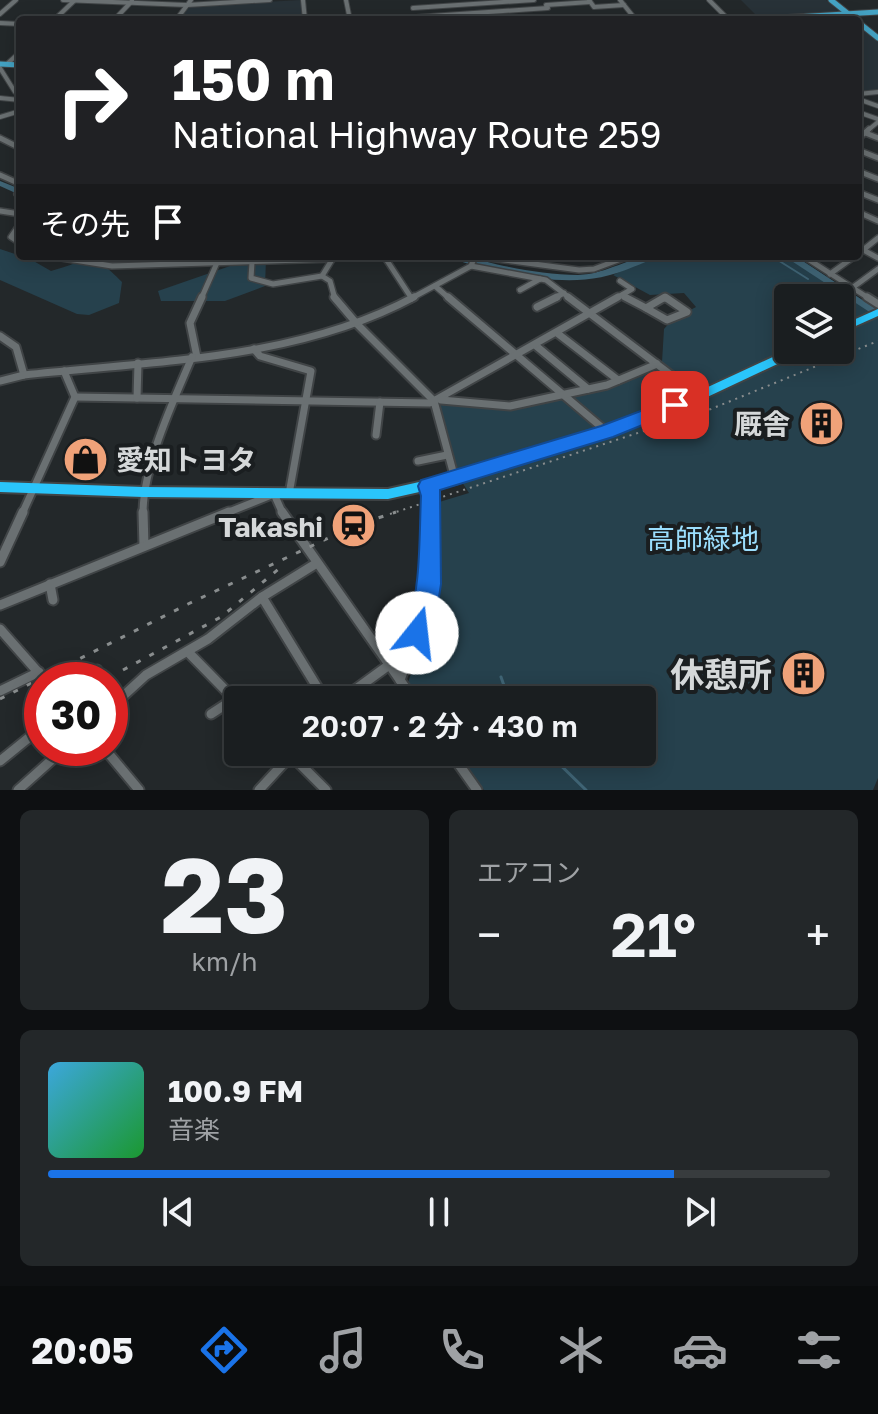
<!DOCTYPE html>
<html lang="ja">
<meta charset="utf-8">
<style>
body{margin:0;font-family:"Golos Text","Noto Sans JP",sans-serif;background:#232729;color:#f1f3f6;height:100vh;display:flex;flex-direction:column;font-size:30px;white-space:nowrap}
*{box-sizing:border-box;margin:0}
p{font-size:26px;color:#9fa2a5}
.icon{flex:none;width:44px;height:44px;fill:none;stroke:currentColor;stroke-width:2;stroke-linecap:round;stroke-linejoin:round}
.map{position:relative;height:790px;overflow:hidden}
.sheet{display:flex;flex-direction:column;gap:20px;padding:20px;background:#0e1012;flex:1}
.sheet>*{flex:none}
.top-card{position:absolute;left:16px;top:16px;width:846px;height:244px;border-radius:8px;box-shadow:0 4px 20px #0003,0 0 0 2px #383c3e;background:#202124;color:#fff;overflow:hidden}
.controls{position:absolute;left:774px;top:284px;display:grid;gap:16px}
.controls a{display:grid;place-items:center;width:80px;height:80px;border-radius:8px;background:#1a1e20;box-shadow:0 4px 20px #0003,0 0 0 2px #383c3e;font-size:40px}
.speed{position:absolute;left:24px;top:662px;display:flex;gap:16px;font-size:40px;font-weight:700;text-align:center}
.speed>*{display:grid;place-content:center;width:104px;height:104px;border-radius:50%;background:#1a1e20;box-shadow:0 4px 20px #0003,0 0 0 2px #383c3e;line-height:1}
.speed .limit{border:12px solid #d22;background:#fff;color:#111}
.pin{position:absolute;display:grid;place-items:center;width:68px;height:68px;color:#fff;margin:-34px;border-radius:16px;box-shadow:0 4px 12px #0006}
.me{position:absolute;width:88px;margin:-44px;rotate:16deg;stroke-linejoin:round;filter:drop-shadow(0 0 6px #0008)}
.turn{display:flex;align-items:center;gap:28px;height:168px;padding:0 24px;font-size:36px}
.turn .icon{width:104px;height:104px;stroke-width:2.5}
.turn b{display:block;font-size:56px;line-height:68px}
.then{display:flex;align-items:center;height:76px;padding:0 24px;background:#0003;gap:16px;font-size:30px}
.big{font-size:60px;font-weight:600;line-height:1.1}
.sheet .tile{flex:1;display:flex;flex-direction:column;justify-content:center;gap:12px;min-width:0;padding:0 28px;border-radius:12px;background:#232729}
.sheet .dial{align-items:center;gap:0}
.dial b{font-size:104px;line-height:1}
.song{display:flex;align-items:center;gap:24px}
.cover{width:96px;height:96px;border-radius:12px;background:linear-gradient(135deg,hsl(200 70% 55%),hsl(130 70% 35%))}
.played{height:8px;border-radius:4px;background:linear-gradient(90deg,#1a73e8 80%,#383c3e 80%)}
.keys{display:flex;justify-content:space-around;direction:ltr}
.heat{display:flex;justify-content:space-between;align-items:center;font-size:44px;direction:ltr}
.sheet .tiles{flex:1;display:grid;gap:20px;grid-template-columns:1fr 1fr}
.tile:last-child{grid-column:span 2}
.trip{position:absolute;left:224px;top:686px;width:432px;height:80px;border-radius:8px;background:#1a1e20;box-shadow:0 4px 20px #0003,0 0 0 2px #383c3e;font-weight:600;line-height:80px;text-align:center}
.tab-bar{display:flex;height:128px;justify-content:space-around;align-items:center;background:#0a0c0d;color:#9fa2a5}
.tab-bar .icon{width:56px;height:56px}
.tab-bar .on{color:#1a73e8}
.tab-bar b{font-size:36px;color:#f1f3f6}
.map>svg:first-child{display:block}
.built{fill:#283238}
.green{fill:#26414d;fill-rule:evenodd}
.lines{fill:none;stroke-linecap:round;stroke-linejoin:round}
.stream-far1{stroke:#406576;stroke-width:2}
.stream{stroke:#406576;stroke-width:3}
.river{fill:#406576;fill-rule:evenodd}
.minor-far3-casing{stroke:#404446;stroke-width:6}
.minor-far2-casing{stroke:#404446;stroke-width:8}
.minor-far1-casing{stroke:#404446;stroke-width:11}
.minor-casing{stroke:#404446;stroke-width:13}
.major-casing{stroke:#404446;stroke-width:7}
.highway-casing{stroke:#404446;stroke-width:4}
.minor-far3{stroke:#6a7072;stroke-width:4}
.minor-far2{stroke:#6a7072;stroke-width:5}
.minor-far1{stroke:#6a7072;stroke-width:7}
.minor{stroke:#6a7072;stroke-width:9}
.major{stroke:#44a3c4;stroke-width:5}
.highway{fill:#2ac5fb;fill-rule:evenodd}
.rail-far1{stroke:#898d8e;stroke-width:2;stroke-dasharray:2 5;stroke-linecap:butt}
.rail{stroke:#898d8e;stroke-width:3;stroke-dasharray:5 10;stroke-linecap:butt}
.route{fill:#1a73e8;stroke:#114b97;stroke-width:2}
.labels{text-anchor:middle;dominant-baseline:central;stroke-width:8;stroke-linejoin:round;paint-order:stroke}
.poi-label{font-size:28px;font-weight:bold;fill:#d5d8d9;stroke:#1a1e20;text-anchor:end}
.park-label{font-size:28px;fill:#9bdefd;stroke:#1a1e20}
.near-poi-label{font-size:34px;font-weight:bold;fill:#d5d8d9;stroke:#1a1e20;text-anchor:end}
</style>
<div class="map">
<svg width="878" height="790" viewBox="0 0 878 790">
<rect width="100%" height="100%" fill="#23282a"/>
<g class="built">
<polygon points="302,0 303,20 179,20 190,6"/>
<polygon points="741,0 826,0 839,11 758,17"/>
<polygon points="858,26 878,42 878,92 858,93"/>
</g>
<g class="green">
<path d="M0,249L30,259L51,271C89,260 92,251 122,282L119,303L89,315L77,314L0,280Z"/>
<polygon points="259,256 266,259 265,286 225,301 161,301 158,291"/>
<path d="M643,256H795L878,310V778L873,790H484L457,752H642V700H420L408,683L432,607L436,503L469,493L455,471L436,403C460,398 487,409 512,407C547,404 635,383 662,362L664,329L673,319L696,307L684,293L650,295L613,275L640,262L637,258ZM788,298H840V350H788Z"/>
</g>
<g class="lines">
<polyline class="stream-far1" points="773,257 808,279"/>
<g class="stream">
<polyline points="501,677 509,700"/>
<polyline points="547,752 586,790"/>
</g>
<g class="river">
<polygon points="0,181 20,189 20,195 0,186"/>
<path d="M449,256C468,256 486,262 504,266C528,271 553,275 578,275C608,274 629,256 656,256C649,261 641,264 633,267C588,287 545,281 497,270C482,267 463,264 449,256Z"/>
<polygon points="784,256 795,256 876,309 871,312 868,311"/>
</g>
<defs>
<g id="minor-far3">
<polyline points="63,0 187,5 270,0"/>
<polyline points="303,0 305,20"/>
<polyline points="346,0 350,20"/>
<polyline points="589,0 594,7 624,5"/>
<polyline points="620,0 636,20"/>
<polyline points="709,0 729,20"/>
<polyline points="546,5 590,2"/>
<polyline points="413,8 534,0"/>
<polyline points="0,14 16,0"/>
<polyline points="416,17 548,8"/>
<polyline points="519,19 554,17 557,20"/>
<polyline points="54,20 75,0"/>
<polyline points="114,20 132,1"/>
<polyline points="176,20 191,0"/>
<polyline points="0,23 20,24"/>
<polyline points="7,64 20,52"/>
<polyline points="0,68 15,92 20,91"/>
<polyline points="858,94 878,92"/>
<polyline points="0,98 20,100"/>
<polyline points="858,99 878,106"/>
<polyline points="858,112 878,119"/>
<polyline points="0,117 20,111"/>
<polyline points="858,130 861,131"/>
<polyline points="867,131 878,122"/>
</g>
<g id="minor-far2">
<polyline points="858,130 878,138"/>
<polyline points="0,138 20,148"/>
<polyline points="858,139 869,129"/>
<polyline points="858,150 878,158"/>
<polyline points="858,171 878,179"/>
<polyline points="0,175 20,184"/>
<polyline points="858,192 878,200"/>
<polyline points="17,194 20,191"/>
<polyline points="0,211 20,214"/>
<polyline points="858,212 878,221"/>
<polyline points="20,224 11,237 20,243"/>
<polyline points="858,247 878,258"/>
<polyline points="858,254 878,238"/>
<polyline points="49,256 112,266 333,259"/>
<polyline points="384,256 412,299"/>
<polyline points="474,256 579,270 594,269 629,256"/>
<polyline points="803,256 870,299"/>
<polyline points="252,262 251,278 273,284 322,276 333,258"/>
<polyline points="471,266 546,280 571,299"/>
<polyline points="830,274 855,256"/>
<polyline points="322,276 330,281 335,299"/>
<polyline points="435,286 450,299"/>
<polyline points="852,288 878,269"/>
<polyline points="520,290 540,279"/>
<polyline points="622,295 629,299"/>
<polyline points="201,299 220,256"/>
<polyline points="410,299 471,266 475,256"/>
<polyline points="553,299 564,293"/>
<polyline points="615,299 632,289 620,281"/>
<polyline points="662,299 668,299"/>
</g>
<g id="minor-far1">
<polyline points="334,297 357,324 434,401 455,479"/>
<polyline points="448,297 606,431"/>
<polyline points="568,297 699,396"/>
<polyline points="625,297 646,308"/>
<polygon points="665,297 687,312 667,320 646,308"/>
<polyline points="867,297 878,304"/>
<polyline points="537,307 557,297"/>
<polyline points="557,333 618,380"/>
<polyline points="0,336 16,347 24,375"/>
<polyline points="535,345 588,389"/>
<polyline points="254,349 260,356 311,371 289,494"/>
<polyline points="197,357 190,323 202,297"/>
<path d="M0,381L24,375C154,361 297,360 414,297"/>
<polyline points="75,397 430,403 618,297"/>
<polyline points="137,398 138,363"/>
<polyline points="441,400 510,406 607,385 657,364"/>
<polyline points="376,435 380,402"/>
<polyline points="418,461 447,455"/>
<polyline points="428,486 430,514"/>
<polyline points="22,514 75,397 64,371"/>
<path d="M143,514C143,465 173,402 192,357"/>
<polyline points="224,514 274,494 283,514"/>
</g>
<g id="minor">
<polyline points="143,512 144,546"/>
<polyline points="282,512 414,700"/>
<polyline points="0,562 23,512"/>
<polyline points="50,584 53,600"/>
<polyline points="262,597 325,700"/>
<polyline points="0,605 229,512"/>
<polyline points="0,629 45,680"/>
<polyline points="188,652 238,703"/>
<polyline points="85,680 97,670"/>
<polyline points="400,680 427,604 430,512"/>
<polyline points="0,691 39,672"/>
<polyline points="341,700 389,665"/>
<polyline points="110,708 146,675 208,639 262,597 317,563"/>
<polyline points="211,714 234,699"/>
<polyline points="104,748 139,790"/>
<polyline points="288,752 326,790"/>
<polyline points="450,752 477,790"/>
<polyline points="0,761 42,727"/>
<polyline points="18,790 65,748"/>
<polyline points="259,790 293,753"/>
</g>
<g id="major">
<polyline points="831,0 856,20"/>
<polyline points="747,20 878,12"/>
<polyline points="858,22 878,38"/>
<polyline points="0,64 20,65"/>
</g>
<g id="highway">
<polygon points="878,309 878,316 840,333 840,326"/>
<polygon points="788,350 802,350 801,353 703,399 610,434 455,484 388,499 143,497 0,492 0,482 143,487 388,489 455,474 602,428 695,393"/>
</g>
</defs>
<use href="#minor-far3" class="minor-far3-casing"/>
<use href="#minor-far2" class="minor-far2-casing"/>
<use href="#minor-far1" class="minor-far1-casing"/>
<use href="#minor" class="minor-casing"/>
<use href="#major" class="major-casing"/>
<use href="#highway" class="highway-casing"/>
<use href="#minor-far3" class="minor-far3"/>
<use href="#minor-far2" class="minor-far2"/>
<use href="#minor-far1" class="minor-far1"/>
<use href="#minor" class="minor"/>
<use href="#major" class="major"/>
<use href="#highway" class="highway"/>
<polyline class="rail-far1" points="390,514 711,409 878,341"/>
<g class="rail">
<polyline points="123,670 221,617 281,567"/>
<polyline points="0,699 188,604 354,526 396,512"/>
</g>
</g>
<path class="route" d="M675,398L685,405L682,409L613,437L440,490L441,584L438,604L425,640L417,644L409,640L406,633C421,588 419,543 421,496L418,486L421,480L601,426Z"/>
<defs>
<symbol id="building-disc" viewBox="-11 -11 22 22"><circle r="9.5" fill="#f0a279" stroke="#1a1e20"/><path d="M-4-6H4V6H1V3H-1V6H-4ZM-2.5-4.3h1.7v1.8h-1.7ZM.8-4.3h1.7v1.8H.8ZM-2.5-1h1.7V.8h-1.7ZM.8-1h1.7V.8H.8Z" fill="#111"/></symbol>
<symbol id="shop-disc" viewBox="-11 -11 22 22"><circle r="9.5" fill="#f0a279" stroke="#1a1e20"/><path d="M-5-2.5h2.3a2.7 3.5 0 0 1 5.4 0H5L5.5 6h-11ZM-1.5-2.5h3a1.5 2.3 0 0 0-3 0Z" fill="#111"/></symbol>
<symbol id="station-disc" viewBox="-11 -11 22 22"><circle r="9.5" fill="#f0a279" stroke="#1a1e20"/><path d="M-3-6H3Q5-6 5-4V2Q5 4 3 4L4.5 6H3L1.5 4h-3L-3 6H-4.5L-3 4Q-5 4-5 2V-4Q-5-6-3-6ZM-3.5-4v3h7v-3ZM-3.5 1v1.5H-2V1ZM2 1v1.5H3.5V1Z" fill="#111"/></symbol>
</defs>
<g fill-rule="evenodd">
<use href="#building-disc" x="796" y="398" width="51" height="51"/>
<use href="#shop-disc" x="60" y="434" width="51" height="51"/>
<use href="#station-disc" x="328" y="500" width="51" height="51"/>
<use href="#building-disc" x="778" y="648" width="51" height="51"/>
</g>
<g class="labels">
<g class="poi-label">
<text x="790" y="423">厩舎</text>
<text x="116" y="459" text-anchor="start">愛知トヨタ</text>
<text x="323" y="526">Takashi</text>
</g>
<g class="park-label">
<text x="703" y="538">高師緑地</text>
</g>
<g class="near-poi-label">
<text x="772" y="674">休憩所</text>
</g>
</g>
</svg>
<div class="controls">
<a><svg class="icon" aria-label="layers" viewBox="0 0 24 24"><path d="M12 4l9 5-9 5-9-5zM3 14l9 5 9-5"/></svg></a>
</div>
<div class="speed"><div class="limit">30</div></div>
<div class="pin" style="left:675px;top:405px;background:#d93025"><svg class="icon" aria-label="arrive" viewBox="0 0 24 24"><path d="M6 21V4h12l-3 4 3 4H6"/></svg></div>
<svg class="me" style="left:417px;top:633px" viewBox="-20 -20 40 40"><circle r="19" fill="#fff"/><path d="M0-13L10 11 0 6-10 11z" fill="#1a73e8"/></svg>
<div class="trip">20:07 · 2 分 · 430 m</div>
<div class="top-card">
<div class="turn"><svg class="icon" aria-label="right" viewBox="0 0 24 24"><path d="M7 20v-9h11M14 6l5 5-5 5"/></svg><div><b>150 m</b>National Highway Route 259</div></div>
<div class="then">その先<svg class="icon" aria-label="arrive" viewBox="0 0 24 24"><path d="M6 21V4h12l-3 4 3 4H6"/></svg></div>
</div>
</div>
<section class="sheet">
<div class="tiles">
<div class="tile dial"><b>23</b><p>km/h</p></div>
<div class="tile"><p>エアコン</p>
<div class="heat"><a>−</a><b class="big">21°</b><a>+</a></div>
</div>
<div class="tile">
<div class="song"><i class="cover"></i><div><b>100.9 FM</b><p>音楽</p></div></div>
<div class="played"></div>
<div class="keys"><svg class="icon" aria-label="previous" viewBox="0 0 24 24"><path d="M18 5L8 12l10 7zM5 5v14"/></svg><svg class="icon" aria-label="pause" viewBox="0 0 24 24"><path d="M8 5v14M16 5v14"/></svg><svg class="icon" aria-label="next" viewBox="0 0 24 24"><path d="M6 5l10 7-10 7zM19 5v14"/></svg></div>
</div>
</div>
</section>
<nav class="tab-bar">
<b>20:05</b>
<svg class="icon on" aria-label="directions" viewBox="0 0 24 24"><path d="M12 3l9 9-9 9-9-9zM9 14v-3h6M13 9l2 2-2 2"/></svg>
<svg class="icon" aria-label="music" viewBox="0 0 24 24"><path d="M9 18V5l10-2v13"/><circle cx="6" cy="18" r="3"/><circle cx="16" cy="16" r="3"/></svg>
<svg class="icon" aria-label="phone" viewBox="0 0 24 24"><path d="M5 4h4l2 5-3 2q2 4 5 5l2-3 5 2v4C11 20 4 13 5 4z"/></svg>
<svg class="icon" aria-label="climate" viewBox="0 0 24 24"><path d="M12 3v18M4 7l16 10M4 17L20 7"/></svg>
<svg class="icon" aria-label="car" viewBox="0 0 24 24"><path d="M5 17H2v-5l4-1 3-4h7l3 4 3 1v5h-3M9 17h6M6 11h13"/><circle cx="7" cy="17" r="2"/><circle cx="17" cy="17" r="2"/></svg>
<svg class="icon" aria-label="filters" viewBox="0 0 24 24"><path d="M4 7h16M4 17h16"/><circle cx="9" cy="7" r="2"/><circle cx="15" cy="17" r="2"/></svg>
</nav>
